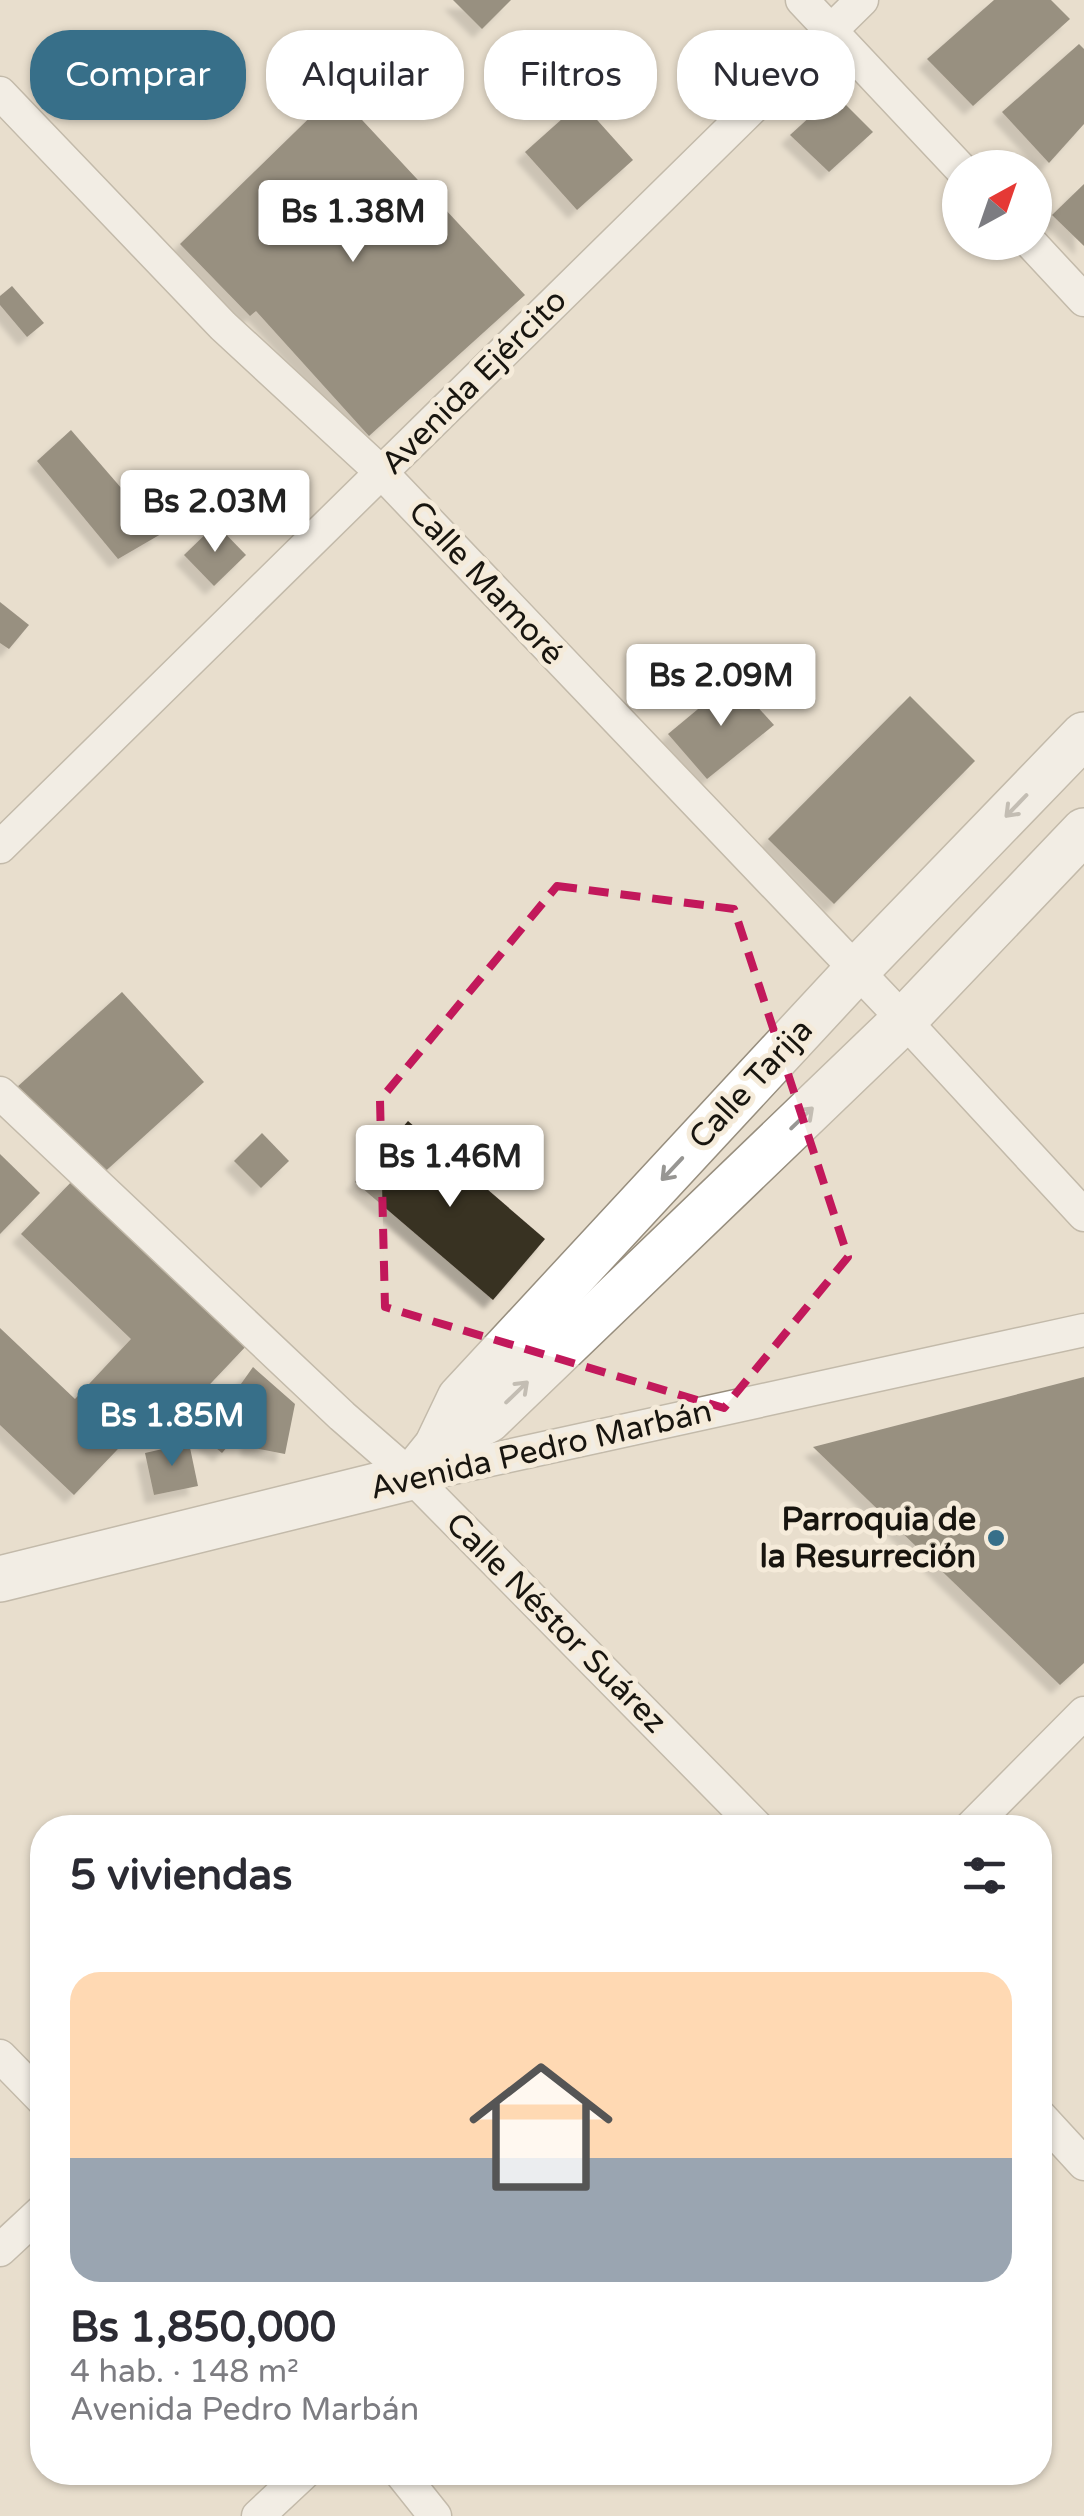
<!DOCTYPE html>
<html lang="es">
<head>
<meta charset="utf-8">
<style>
	:root { --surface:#fff; --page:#f7f7f7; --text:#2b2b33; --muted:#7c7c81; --line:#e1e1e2; --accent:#376f89 }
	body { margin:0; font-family:"Varela Round",sans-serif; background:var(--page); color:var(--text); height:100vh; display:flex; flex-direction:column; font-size:38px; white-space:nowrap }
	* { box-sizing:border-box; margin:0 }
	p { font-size:32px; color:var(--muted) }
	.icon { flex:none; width:55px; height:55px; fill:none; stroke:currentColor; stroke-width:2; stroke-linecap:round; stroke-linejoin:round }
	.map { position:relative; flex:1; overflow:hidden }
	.drawer { position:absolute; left:30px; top:1815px; width:1022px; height:670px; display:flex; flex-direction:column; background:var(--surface); border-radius:40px; box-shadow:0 2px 8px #0004 }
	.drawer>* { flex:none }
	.hud { position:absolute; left:30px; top:30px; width:1025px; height:90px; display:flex; gap:20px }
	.needle { width:65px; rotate:40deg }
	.buttons { position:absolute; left:942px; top:150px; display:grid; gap:20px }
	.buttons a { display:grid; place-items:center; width:110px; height:110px; border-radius:50%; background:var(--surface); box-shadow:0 2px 8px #0004; font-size:50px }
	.price { position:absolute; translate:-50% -85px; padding:0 22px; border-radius:10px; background:#fff; color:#222; font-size:32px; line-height:65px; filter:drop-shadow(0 2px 5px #0008) }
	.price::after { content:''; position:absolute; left:50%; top:60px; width:30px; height:22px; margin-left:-15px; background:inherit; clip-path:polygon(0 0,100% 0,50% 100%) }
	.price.on { background:var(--accent); color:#fff }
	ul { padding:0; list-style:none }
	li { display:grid; align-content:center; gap:20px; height:530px; padding:0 40px }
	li+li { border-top:2px solid var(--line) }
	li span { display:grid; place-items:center; height:310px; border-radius:30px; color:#555 }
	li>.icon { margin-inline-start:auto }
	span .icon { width:180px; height:180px; fill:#fffc; stroke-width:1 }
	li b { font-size:42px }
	h2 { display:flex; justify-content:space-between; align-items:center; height:120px; padding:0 40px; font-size:42px }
	.chip { padding:0 35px; border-radius:40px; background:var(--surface); box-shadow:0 2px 8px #0004; font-size:35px; line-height:90px }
	.chip.on { background:var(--accent); color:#fff }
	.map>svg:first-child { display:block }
	.building { fill:#393124; filter:url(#shadow) }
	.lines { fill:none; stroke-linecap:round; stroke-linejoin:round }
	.street-casing { stroke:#978e7e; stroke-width:35 }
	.secondary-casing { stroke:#978e7e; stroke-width:48 }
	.street { stroke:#fff; stroke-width:32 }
	.secondary { stroke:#fff; stroke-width:45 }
	.oneway { stroke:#979693 }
	.marked { fill:none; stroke:#c2185b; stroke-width:8; stroke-dasharray:20 12; stroke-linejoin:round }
	.poi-dot { fill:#376f89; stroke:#f5ebda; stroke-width:4 }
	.labels { text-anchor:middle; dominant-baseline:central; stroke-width:10; stroke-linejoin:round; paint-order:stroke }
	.street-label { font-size:32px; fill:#18150f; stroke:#f5ebda }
	.poi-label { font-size:32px; font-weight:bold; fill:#18150f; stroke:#f5ebda; text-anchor:end }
</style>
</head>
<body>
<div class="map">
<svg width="1084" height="2516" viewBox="0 0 1084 2516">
	<defs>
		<filter id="shadow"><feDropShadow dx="-9" dy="9" stdDeviation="2.5" flood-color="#0004"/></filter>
	</defs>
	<rect width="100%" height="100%" fill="#e8decd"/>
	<g class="building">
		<path d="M453,0H511L482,29Z"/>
		<path d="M994,0H1051L1070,19L973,106L927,59Z"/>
		<path d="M1079,44L1084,49V124L1049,163L1002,112Z"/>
		<path d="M336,92L525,295L369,436L256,311L250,316L180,244Z"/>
		<path d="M835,94L873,132L829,172L790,135Z"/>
		<path d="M581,102L633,160L577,210L525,152Z"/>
		<path d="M1084,184V246L1052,215Z"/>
		<path d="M12,286L44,323L27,337L0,305V296Z"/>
		<path d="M71,430L161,534L118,559L37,461Z"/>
		<path d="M216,524L246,555L214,586L184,555Z"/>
		<path d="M0,602L29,625L9,649L0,643Z"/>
		<path d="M733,680L774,725L707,779L668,734Z"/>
		<path d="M910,696L975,761L834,904L768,839Z"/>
		<path d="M122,992L204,1082L99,1177L16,1088Z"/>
		<path d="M408,1121L545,1239L493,1300L355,1182Z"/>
		<path d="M262,1133L289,1161L261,1188L234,1161Z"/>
		<path d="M0,1154L40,1193L0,1234Z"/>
		<path d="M75,1178L249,1343L195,1400L179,1385L74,1495L0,1425V1328L75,1399L131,1339L21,1234Z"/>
		<path d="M253,1367L295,1404L285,1454L249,1447L252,1420L231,1398Z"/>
		<path d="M1084,1377V1663L1060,1685L813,1447Z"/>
		<path d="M217,1410L241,1431L222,1453L198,1433Z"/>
		<path d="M189,1443L198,1486L154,1495L145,1453Z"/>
	</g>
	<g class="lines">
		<defs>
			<g id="street">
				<path d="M802,0L960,168"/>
				<path d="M0,93L223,326L382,473L904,1020L1084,1215"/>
				<path d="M1030,242L1084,300"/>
				<path d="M0,847L862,0"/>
				<path d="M0,1093L342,1416L412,1477L758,1828"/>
				<path d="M412,1477L1084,1330"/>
				<path d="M970,1828L1084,1713"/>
				<path d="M0,2056L42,2099"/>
				<path d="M1040,2116L1084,2164"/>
				<path d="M0,2250L42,2211"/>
				<path d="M400,2472L435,2516"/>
				<path d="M258,2516L305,2472"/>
			</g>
			<g id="secondary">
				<path d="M437,1446L488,1420L904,1020L1084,831"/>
				<path d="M0,1579L412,1477L437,1446L460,1398L855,972L1084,735"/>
			</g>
		</defs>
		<use href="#street" class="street-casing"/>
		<use href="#secondary" class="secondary-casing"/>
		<use href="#street" class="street"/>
		<use href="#secondary" class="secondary"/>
	</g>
	<defs><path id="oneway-shaft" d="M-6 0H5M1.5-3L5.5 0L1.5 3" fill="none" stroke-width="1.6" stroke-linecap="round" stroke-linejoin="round" transform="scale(2.5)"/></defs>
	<g class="oneway">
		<use href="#oneway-shaft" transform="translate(1016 806) rotate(134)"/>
		<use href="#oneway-shaft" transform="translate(802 1118) rotate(-44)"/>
		<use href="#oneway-shaft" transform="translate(672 1169) rotate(133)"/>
		<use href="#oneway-shaft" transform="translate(517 1392) rotate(-44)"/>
	</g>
	<path d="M0 0H1084V2516H0ZM557,886L734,909L848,1257L724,1408L385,1307L380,1100Z" fill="#e8decd" fill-opacity=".55" fill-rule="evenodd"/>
	<path class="marked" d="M557,886L734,909L848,1257L724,1408L385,1307L380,1100Z"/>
	<circle class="poi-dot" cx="996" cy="1538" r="10"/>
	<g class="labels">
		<g class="street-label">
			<text transform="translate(474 382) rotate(-45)">Avenida Ejército</text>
			<text transform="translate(486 583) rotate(47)">Calle Mamoré</text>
			<text transform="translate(751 1084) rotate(-47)">Calle Tarija</text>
			<text transform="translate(541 1450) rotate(-13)">Avenida Pedro Marbán</text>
			<text transform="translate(556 1623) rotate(45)">Calle Néstor Suárez</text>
		</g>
		<g class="poi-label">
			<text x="976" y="1520">Parroquia de<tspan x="976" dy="37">la Resurreción</tspan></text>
		</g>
	</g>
</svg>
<div class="buttons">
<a><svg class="needle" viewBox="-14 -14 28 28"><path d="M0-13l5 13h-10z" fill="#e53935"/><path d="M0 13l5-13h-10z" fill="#7c7c81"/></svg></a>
</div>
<b class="price" style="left:353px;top:265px">Bs 1.38M</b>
<b class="price" style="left:215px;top:555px">Bs 2.03M</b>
<b class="price" style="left:721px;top:729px">Bs 2.09M</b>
<b class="price" style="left:450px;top:1210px">Bs 1.46M</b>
<b class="price on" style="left:172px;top:1469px">Bs 1.85M</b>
<div class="hud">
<a class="chip on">Comprar</a>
<a class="chip">Alquilar</a>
<a class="chip">Filtros</a>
<a class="chip">Nuevo</a>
</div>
<section class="drawer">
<h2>5 viviendas<svg class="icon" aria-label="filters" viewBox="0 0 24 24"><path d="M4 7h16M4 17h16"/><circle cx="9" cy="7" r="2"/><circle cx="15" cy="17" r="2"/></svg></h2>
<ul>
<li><span style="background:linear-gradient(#ffd9b3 60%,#9aa5b1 0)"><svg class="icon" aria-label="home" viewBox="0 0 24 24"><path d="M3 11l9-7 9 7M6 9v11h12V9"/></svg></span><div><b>Bs 1,850,000</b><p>4 hab. · 148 m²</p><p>Avenida Pedro Marbán</p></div></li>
</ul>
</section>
</div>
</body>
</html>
